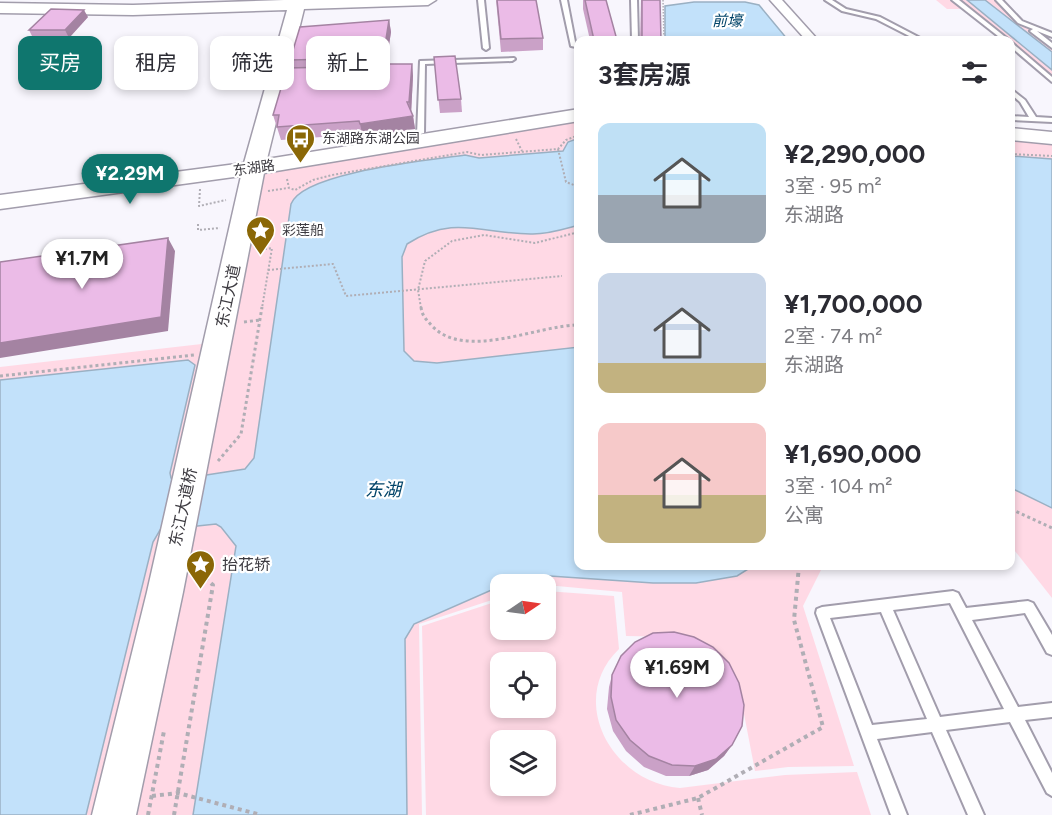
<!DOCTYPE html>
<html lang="zh">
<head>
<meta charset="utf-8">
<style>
	:root { --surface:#fff; --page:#f7f7f7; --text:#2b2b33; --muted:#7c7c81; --accent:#0f766e }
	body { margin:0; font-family:Figtree,"Noto Sans SC",sans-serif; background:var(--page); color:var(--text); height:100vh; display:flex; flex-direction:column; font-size:22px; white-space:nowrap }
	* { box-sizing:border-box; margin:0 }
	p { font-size:20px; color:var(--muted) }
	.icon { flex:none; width:33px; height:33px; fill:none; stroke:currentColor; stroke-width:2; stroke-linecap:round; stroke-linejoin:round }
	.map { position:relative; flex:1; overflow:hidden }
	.panel { position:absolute; left:574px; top:36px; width:441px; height:534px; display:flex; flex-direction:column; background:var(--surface); border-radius:12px; box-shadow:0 3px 9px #0003 }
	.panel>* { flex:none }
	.guide { position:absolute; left:18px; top:36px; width:466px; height:54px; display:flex; gap:12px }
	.needle { width:39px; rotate:77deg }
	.tools { position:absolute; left:490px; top:574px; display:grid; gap:12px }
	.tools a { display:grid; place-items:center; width:66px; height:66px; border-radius:12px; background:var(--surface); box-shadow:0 3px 9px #0003; font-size:30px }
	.price { position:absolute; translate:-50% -51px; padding:0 14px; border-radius:21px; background:#fff; color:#222; font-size:20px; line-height:39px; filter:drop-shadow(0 2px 3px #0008) }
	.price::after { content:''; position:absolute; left:50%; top:36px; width:18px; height:14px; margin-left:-9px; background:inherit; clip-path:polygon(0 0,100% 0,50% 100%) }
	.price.active { background:var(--accent); color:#fff }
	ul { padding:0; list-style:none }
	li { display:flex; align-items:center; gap:18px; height:150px; padding:0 24px }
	li span { display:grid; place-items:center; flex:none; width:168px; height:120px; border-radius:12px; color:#555 }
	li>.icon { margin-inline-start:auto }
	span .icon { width:72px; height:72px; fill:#fffc; stroke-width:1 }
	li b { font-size:26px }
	h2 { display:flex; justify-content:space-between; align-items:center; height:72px; padding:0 24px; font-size:26px }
	.pill { padding:0 21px; border-radius:12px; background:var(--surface); box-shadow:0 3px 9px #0003; font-size:21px; line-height:54px }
	.pill.active { background:var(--accent); color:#fff }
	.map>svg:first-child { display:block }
	.green { fill:#ffd9e5; fill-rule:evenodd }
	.water { fill:#c2e1fa; stroke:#9ab0c3; stroke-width:1.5 }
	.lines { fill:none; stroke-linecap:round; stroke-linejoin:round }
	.lane-casing { stroke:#a29dac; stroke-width:4 }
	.street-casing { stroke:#a29dac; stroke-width:3 }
	.secondary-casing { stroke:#a29dac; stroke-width:3 }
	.path-far3 { stroke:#b0aeb5; stroke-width:1.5; stroke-dasharray:1.5 1.5; stroke-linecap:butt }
	.path-far2 { stroke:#b0aeb5; stroke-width:2; stroke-dasharray:2 2; stroke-linecap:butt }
	.path-far1 { stroke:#b0aeb5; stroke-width:3; stroke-dasharray:3 3; stroke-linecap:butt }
	.path { stroke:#b0aeb5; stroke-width:4; stroke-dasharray:4 4; stroke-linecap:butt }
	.lane { fill:#fff; fill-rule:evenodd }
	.street { fill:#fff; fill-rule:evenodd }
	.secondary { fill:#fff; fill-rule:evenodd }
	.wall { fill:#caa1c7 }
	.shaded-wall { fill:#a483a2 }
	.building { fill:#ebbbe7; stroke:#a483a2; stroke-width:1.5 }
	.labels { text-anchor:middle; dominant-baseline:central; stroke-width:4.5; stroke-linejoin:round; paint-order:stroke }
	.far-poi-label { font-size:14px; fill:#3e3c42; stroke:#fff; text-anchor:start }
	.far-street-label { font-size:14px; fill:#3e3c42; stroke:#fff }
	.far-water-label { font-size:15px; font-style:italic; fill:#004368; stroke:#fff }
	.street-label { font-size:16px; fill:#3e3c42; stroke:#fff }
	.poi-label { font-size:16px; fill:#3e3c42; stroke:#fff; text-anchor:start }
	.water-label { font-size:18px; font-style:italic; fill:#004368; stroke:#fff }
</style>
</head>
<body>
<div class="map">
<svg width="1052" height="815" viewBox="0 0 1052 815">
	<rect width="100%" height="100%" fill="#f8f6fd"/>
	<g class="green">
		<path d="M936,0H1001L1022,22L1052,45V81L1011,46V40H1004L964,9H947Z"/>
		<path d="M579,117V566H823L803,606L854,766L788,767L755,771L739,688L678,637L626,636L622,592L546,585H501V597L419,624L422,815H0V367L228,341L264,172Z"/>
		<path d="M1011,140L1052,144V598L1011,546Z"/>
		<path d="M546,591L614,596L619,649C566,700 612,783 680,788L785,775L857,772L871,815H426L422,626L501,600V630H546ZM501,663H546V708H501ZM501,741H546V786H501Z"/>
	</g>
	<g class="water">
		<path d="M967,0H985L1052,52V70Z"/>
		<path d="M694,2H745L759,5L788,40H665V6Z"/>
		<path d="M579,138V225C564,229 549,234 533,234C484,235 455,213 407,244L402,257L404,351L414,361L437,363L579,347V566H753L737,576L696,583H653L535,575L521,577L414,624L405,639L407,815H193L236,546L221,527L216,524L160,530L153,542L86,815H0V380L188,360L195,365L170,473L171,478L174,480L245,469L254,458L291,204C303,172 431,160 465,155L479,158L563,151L568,142Z"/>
		<path d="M1011,156L1052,159V508L1011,488Z"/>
	</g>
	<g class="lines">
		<defs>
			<g id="lane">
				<path d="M478,0H484L489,48L486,50L483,48Z"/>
				<path d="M561,0H567L576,47L571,46Z"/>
				<path d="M631,0H637L638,40H632Z"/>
				<path d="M825,0H832L846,9L880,17L924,40H917L876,19L842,11Z"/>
				<path d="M952,0H959L1009,40H1003Z"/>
				<path d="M996,0H1002L1022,21L1052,33V37L1037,31L1052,43V48L1031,32L1030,31L1033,29L1018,23Z"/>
				<path d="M1011,42L1052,77V82L1011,47Z"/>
				<path d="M514,58L515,59L512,61L425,64L424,133L417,135L420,61Z"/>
				<path d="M1011,89L1025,100L1036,117L1052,118V122L1011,120V116L1029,117L1020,102L1011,94Z"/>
				<path d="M953,591L958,593L966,608L1028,601L1033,603L1052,635V655L1047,653L1025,613L972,620L1018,707L1052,703V717L1025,720L1052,773V796L1047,793L1010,722L946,730L984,815H968L932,732L877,739L907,815H891L816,613L817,609L822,607ZM950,603L1004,709L940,717L893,610ZM881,612L927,719L872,725L830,618Z"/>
			</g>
			<path id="street" d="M770,0H782L818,40H806Z"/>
			<g id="secondary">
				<path d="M284,0H436L428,5L304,9L267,159L579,109V121L264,173L183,592L136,815H92L147,592L241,176L0,209V195L244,163L287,10L133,15L0,13V3L133,5Z"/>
				<path d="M1011,128L1052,132V144L1011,140Z"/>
			</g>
		</defs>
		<use href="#lane" class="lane-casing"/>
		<use href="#street" class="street-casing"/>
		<use href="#secondary" class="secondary-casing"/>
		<path class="path-far3" d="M663,0L664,40"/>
		<g class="path-far2">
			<path d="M516,139L522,151"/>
			<path d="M558,149L566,182L579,187"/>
			<path d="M1011,154L1052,156"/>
			<path d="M287,179L289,188L295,190L313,180L332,175L467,152L481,155L558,149L566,140L579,135"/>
			<path d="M200,189L199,206L226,200"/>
			<path d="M268,191L288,188"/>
			<path d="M198,224V230L220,228"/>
			<path d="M257,250L272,248L262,308"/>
			<path d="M268,270L333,264L346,296L562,276"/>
			<path d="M421,308L418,290L425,261L452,241L484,235L535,243L579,232"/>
		</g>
		<g class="path-far1">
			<path d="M421,307C422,316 426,319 432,326C466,361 537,325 579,325"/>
			<path d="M244,322L260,320"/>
			<path d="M0,376L194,355"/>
			<path d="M218,461L241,434L262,307"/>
			<path d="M1011,509L1052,528"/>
		</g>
		<g class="path">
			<path d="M152,796L178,793L261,815"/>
			<path d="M698,798L702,815"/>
			<path d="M148,815L164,731"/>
			<path d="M174,815L213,585L196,570"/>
			<path d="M630,815L698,798L823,727L794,620L799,566"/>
		</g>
		<use href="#lane" class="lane"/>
		<use href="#street" class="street"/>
		<use href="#secondary" class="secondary"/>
	</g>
	<g class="wall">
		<path d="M496,0L543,38V50L501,52Z"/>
		<path d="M583,0H606L617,40H590L583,9Z"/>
		<path d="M641,0H660L661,40H640Z"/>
		<path d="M88,17L69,38H33L29,30Z"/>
		<path d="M389,20L391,32L386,64H412L413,76L411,112L413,116L415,129L363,137L362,134L281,140L273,115L292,68L290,60Z"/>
		<path d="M434,57L461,99L462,112L440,113Z"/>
		<path d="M612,675L732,745L724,756L708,770L689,776H666L644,767L626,751L613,731L607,709L609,687Z"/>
	</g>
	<g class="shaded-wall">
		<path d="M84,10L88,17L69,38L65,30Z"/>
		<path d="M389,20L391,32L384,77L382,64Z"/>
		<path d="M412,64L413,76L411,115L409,102Z"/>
		<path d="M413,116L415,129L363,137L360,124Z"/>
		<path d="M168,238L175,251L168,331L0,358V343Z"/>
		<path d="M732,745L724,756L708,770L689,776L695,766Z"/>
	</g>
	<g class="building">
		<path d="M497,0H536L543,38L501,39Z"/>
		<path d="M585,0H606L617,40H594Z"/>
		<path d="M642,0H660L661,40H642Z"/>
		<path d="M51,9L84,10L65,30H29Z"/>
		<path d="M389,20L382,64H412L409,102H407L413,116L360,124L359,121L277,127L279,115H273L287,68L378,66L380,64L376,58L290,60L300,27Z"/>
		<path d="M455,56L461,99L438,100L434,57Z"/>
		<path d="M168,238L161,317L0,343V262Z"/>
		<path d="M674,632L694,637L713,647L729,663L739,683L744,705L742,726L732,745L716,759L695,766L672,765L649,756L630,740L616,720L611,697L612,675L621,656L635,642L653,633Z"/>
	</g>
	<defs>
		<symbol id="bus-pin" viewBox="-11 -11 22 30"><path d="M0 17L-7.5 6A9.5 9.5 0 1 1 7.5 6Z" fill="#8a6706" stroke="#fff"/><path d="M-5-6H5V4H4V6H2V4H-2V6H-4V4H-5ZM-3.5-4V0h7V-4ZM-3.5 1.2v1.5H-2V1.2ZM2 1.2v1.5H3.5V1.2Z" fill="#fff"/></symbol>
		<symbol id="sight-pin" viewBox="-11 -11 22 30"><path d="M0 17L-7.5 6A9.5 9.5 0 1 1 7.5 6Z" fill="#8a6706" stroke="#fff"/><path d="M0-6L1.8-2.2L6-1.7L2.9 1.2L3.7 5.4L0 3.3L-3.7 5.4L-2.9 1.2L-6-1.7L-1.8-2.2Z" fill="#fff"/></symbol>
	</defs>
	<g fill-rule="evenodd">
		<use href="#bus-pin" x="284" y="122" width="33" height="45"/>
		<use href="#sight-pin" x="244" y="214" width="33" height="45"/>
		<use href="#sight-pin" x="184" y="548" width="33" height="45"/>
	</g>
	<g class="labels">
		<g class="far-poi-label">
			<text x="322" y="138">东湖路东湖公园</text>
			<text x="282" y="230">彩莲船</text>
		</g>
		<g class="far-street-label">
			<text transform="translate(254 168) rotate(-8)">东湖路</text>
		</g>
		<g class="far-water-label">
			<text x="727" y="21">前壕</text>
		</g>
		<g class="street-label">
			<text transform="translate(228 296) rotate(-78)">东江大道</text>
			<text transform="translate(183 507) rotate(-78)">东江大道桥</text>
		</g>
		<g class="poi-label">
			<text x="222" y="564">抬花轿</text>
		</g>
		<g class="water-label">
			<text x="383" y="490">东湖</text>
		</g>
	</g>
</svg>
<div class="tools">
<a><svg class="needle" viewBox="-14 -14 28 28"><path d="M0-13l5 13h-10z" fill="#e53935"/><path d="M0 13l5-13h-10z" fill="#7c7c81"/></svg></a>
<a><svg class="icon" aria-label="locate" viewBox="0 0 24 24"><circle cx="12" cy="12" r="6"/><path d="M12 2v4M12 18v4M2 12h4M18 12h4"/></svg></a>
<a><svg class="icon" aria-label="layers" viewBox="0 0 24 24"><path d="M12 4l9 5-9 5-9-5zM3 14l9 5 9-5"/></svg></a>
</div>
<b class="price active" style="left:130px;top:205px">¥2.29M</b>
<b class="price" style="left:82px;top:290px">¥1.7M</b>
<b class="price" style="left:677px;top:699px">¥1.69M</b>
<div class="guide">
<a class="pill active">买房</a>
<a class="pill">租房</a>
<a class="pill">筛选</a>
<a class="pill">新上</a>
</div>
<section class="panel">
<h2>3套房源<svg class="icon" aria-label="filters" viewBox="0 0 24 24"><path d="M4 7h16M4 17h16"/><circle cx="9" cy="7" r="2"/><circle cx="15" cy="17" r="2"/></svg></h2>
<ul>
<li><span style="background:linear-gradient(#bfe0f5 60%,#9aa5b1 0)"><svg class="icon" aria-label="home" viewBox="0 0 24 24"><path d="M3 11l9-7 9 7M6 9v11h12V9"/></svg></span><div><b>¥2,290,000</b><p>3室 · 95 m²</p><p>东湖路</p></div></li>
<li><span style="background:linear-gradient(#c9d6e8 75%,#c2b280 0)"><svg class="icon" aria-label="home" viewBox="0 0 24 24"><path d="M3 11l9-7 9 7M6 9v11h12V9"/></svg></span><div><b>¥1,700,000</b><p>2室 · 74 m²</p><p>东湖路</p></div></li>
<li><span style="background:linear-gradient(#f6c9c9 60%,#c2b280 0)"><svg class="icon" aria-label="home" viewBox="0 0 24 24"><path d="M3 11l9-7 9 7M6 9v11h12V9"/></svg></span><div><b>¥1,690,000</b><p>3室 · 104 m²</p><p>公寓</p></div></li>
</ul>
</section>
</div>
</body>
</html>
